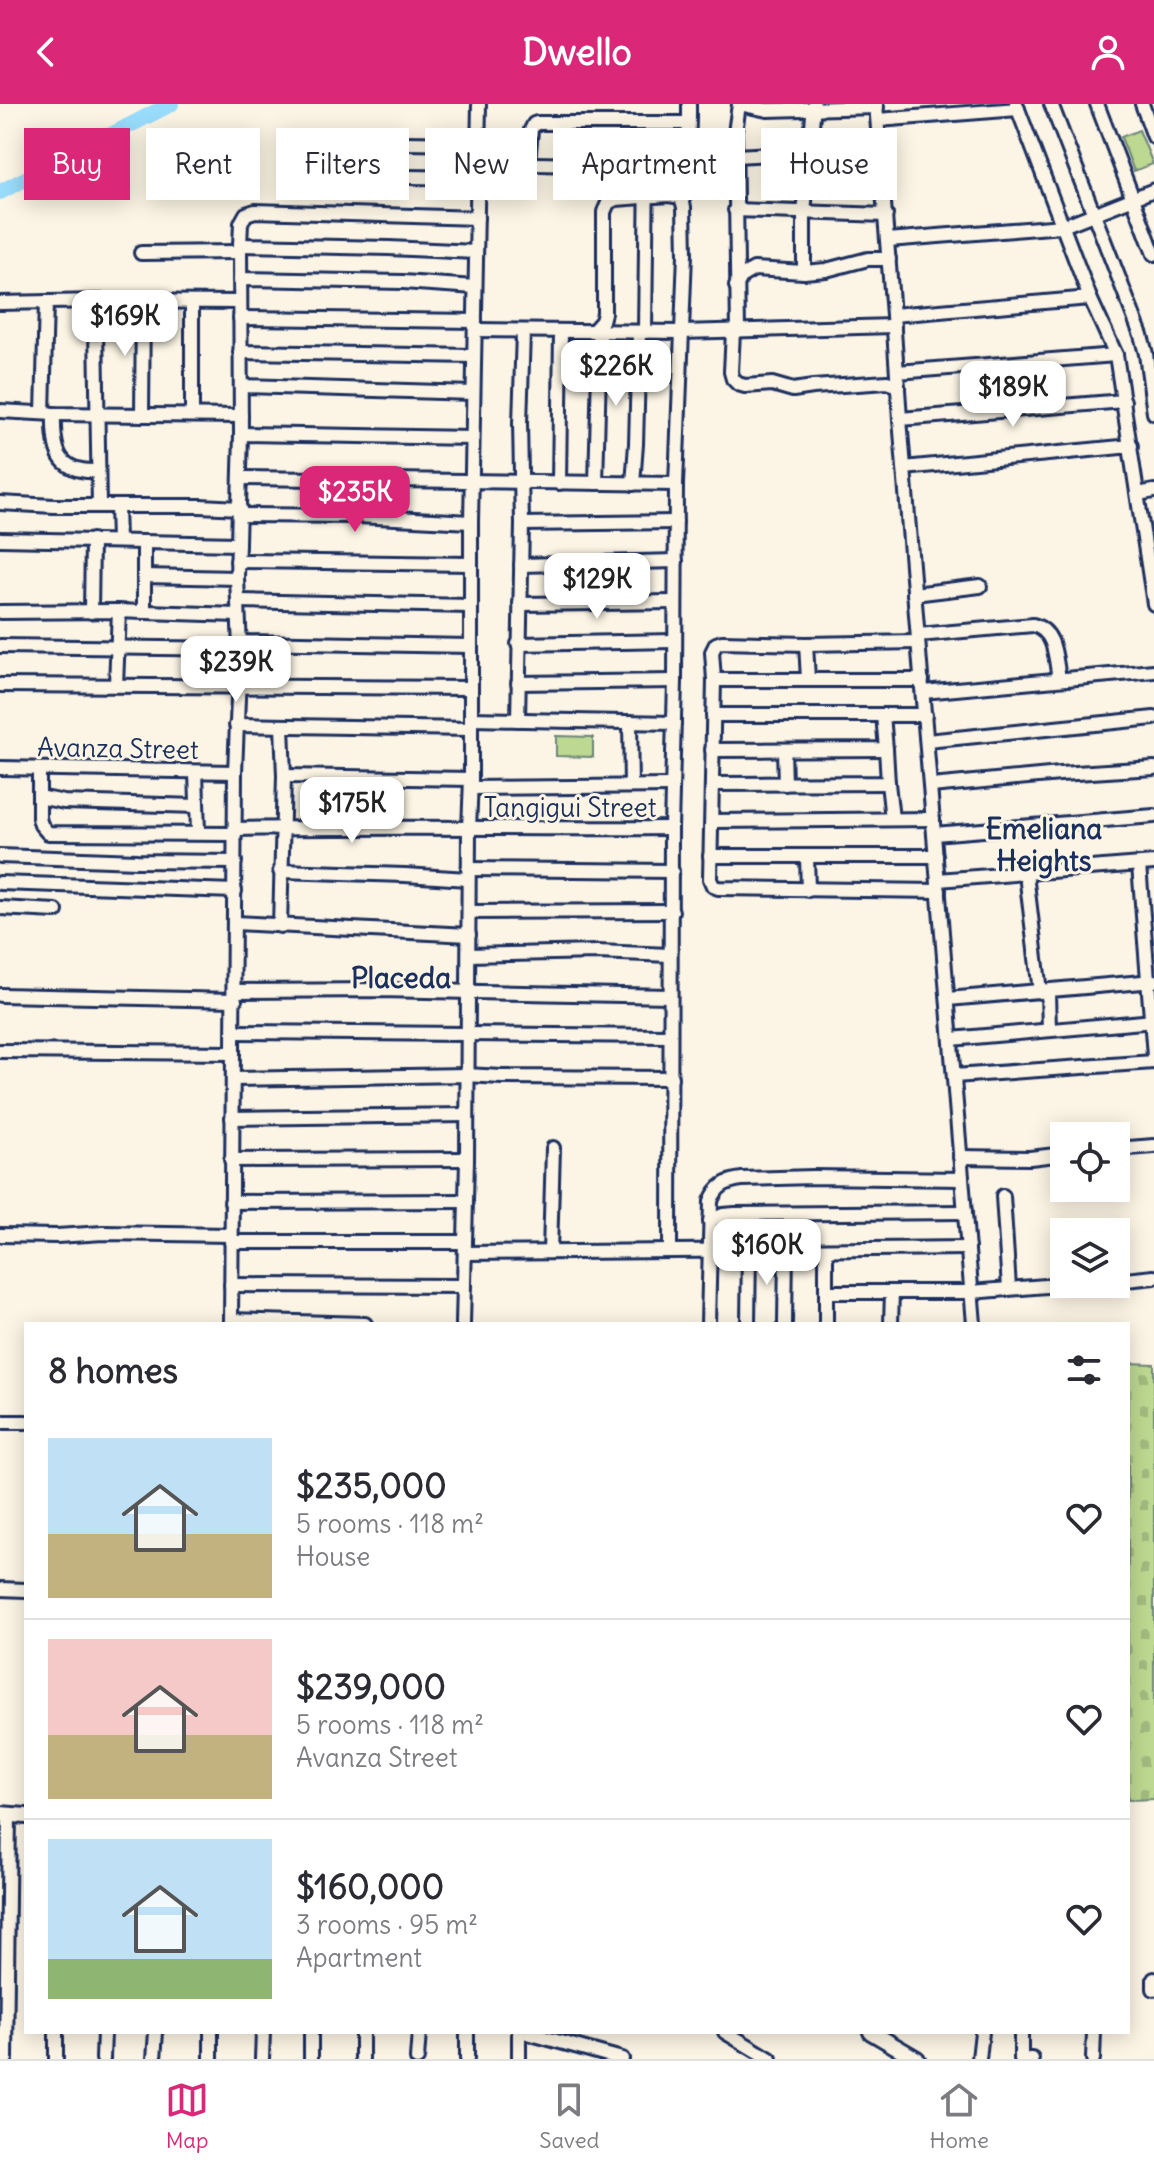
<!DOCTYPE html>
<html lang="en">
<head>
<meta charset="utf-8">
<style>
	:root { --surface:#fff; --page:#f2f2f3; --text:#2b2b33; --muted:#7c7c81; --line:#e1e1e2; --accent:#db2777 }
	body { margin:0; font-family:Delius,sans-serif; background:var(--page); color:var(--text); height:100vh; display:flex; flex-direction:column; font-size:30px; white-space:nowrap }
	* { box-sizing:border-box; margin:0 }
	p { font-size:26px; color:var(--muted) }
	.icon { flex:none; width:44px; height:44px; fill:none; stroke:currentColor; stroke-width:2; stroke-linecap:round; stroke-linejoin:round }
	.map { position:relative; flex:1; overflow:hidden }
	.side { position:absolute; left:24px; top:1218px; width:1106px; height:712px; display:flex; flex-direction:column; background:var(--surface); border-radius:0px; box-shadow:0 4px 20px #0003 }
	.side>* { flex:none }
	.top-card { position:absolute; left:24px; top:24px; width:1106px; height:72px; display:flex; gap:16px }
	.fabs { position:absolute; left:1050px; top:1018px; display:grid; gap:16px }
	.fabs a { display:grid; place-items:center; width:80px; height:80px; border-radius:0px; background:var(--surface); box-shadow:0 4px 20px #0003; font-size:40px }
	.price { position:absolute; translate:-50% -68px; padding:0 18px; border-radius:16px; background:#fff; color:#222; font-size:26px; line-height:52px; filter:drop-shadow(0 2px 4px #0008) }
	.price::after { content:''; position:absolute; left:50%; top:48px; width:24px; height:18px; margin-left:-12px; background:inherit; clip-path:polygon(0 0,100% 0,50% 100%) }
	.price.current { background:var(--accent); color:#fff }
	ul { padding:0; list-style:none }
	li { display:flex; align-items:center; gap:24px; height:200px; padding:0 24px }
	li+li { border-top:2px solid var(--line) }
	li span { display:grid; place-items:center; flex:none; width:224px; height:160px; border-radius:0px; color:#555 }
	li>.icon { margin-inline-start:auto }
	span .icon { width:96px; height:96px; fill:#fffc; stroke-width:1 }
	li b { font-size:34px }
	h2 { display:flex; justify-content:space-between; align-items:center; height:96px; padding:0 24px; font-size:34px }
	.tag { padding:0 28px; border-radius:0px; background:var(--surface); box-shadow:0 4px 20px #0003; font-size:28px; line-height:72px }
	.tag.current { background:var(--accent); color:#fff }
	header { display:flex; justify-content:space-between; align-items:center; height:104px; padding:0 24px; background:var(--accent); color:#fff; font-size:36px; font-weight:700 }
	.dock { display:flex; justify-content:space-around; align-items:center; height:112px; border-top:2px solid var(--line); background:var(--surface); font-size:22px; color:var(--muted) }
	.dock a { display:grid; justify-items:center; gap:4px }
	.dock .current { color:var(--accent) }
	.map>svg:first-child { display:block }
	.green { fill:#bdd890; stroke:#6c8477; stroke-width:2 }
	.cemetery { fill:url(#cemetery-stones); stroke:#6c8477; stroke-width:2 }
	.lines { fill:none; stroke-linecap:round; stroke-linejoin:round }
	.river { stroke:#98dbfa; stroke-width:16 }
	.minor-casing { stroke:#1b2f5e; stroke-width:18 }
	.major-casing { stroke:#1b2f5e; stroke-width:20 }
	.minor { stroke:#fcf5e5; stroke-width:12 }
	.major { stroke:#fcf5e5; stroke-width:14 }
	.labels { text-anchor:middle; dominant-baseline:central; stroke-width:6; stroke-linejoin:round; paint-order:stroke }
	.street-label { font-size:26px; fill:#1b2f5e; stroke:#fcf5e5 }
	.neighbourhood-label { font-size:28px; font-weight:bold; fill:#1b2f5e; stroke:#fcf5e5 }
</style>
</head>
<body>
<header><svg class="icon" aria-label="back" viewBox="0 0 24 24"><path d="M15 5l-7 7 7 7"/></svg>Dwello<svg class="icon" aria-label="person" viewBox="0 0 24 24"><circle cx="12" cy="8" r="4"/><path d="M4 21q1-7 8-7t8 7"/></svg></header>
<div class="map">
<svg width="1154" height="1955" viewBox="0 0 1154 1955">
	<defs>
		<pattern id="cemetery-stones" width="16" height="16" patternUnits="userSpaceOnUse" patternTransform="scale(2)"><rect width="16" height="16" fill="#bdd890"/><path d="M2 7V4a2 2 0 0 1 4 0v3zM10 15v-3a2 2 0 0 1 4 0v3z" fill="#a2ba7f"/></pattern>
	</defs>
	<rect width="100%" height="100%" fill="#fcf5e5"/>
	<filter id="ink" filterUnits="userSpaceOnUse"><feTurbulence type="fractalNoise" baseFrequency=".0125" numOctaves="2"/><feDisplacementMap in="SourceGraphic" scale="16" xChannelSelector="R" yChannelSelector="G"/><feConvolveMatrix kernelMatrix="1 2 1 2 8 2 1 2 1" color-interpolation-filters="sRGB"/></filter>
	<g filter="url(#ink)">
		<g class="green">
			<path d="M1139,26L1153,60L1134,67L1121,33Z"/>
			<path d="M556,632L593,633V653L556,652Z"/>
		</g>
		<path class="cemetery" d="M1128,1259L1154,1260V1695L1128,1696Z"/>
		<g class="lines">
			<path class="river" d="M0,88L171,0"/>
			<defs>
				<g id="minor">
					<path d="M739,0L767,6L877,3"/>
					<path d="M876,0L893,211L900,315L974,1220"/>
					<path d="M1016,0L1090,194L1116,251L1154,500"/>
					<path d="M1051,0L1141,231L1146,250L1154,309"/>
					<path d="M1097,0L1154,150"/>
					<path d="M1142,0L1154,33"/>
					<path d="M878,16L1018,5"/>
					<path d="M402,39L478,40"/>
					<path d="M735,52L794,49L808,52"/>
					<path d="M478,59C502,59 674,65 682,55C690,46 689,12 689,0"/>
					<path d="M528,59L531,26L534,20L537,19H688"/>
					<path d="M337,72L477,74"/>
					<path d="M735,106L886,111"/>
					<path d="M888,136L1063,122L1154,86"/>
					<path d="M240,141L389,144L476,148"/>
					<path d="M141,149L240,148"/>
					<path d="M804,168V109L814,0"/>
					<path d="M240,175L403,178L475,183"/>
					<path d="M736,182L742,172L754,165L804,168L826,166L868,155H889"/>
					<path d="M99,197L96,224L99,402"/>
					<path d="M0,199L99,197L240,198"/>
					<path d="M893,211L1090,194"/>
					<path d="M240,214L475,217"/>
					<path d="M475,226L681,228L894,222"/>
					<path d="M733,227L731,268L733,275L738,280L745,282L772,280L793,286L813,283L887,278L898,282"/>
					<path d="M738,227L735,29L739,0"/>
					<path d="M523,228L520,319L522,420L676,418"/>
					<path d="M592,228L602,217L604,209V108L608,99L616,95L669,91L681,93L684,103L685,150L676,380L675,577L671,724L670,1147"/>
					<path d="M645,228L647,61"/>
					<path d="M240,248L474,252"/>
					<path d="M897,268L1116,251"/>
					<path d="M241,282L473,289"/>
					<path d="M0,307L54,310L241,312"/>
					<path d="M43,309L46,198"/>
					<path d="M54,310C53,345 57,369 97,367"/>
					<path d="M142,311L143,198"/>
					<path d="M192,311V198"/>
					<path d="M900,315L1124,297"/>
					<path d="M241,330L472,334"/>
					<path d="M904,364L1131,342"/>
					<path d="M241,374L676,380"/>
					<path d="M559,379L561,228"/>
					<path d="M596,379L600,228"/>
					<path d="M633,380L636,340L639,228"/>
					<path d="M1138,390L1154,387"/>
					<path d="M0,399L54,402H200L240,404"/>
					<path d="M117,402L118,436"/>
					<path d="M239,411L358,412L471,418"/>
					<path d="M0,435L238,440"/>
					<path d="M237,457L471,460"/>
					<path d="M521,461L676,457"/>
					<path d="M144,472L237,474"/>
					<path d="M914,490L980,482"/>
					<path d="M238,497L470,502"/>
					<path d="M520,500L674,498"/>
					<path d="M0,508L115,507L238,511"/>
					<path d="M91,508L92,436"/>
					<path d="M144,508V438"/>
					<path d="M918,531L1033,521C1056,527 1055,554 1059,574"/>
					<path d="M239,538L470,542"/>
					<path d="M518,540L674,537"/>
					<path d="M806,540L808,575"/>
					<path d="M0,542L240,545"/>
					<path d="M714,576L712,548L716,540L722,538L806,540L918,538"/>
					<path d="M922,576H714L710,775L713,782L718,784L939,787"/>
					<path d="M518,579L675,577"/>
					<path d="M0,581L471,584"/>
					<path d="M116,581L119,507"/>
					<path d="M923,588L1154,567"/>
					<path d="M713,611H925"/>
					<path d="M471,615L674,619"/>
					<path d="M518,616L522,420"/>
					<path d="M630,618L631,682"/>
					<path d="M236,621L471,625"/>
					<path d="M927,637L1154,614"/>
					<path d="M712,646L886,645L883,611"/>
					<path d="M784,646L785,680"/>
					<path d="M0,664L235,668"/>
					<path d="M39,666V714L41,721L48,729L235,730"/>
					<path d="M196,668L198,728"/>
					<path d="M284,672L471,675"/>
					<path d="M342,673L345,723"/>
					<path d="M888,679L892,715"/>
					<path d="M712,680L888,679L886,645"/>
					<path d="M931,682L1060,670L1154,664"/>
					<path d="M471,684L672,682"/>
					<path d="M39,693L64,698L197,702"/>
					<path d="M712,717L933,715"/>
					<path d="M235,725C380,722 526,725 671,724"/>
					<path d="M934,730L1154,712"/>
					<path d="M0,752L137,757L235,758"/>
					<path d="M710,752H936"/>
					<path d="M807,752L808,786"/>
					<path d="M1139,761L1154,952"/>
					<path d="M468,765L672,767"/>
					<path d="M280,767L405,771L468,775"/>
					<path d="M1026,770L1040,888"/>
					<path d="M938,776L1154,759"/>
					<path d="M0,779L235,787"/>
					<path d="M0,804L56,807"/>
					<path d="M469,808L672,807"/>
					<path d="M235,819L469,831"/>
					<path d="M280,822L284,672L282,622"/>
					<path d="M469,851L597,848L670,851"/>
					<path d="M235,887L380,886L670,892"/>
					<path d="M1048,888L1049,926"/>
					<path d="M0,891L235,896"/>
					<path d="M948,895L1154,877"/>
					<path d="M234,928L670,932"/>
					<path d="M951,935L1154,917"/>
					<path d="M0,947L233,949"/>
					<path d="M954,972L1154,958"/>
					<path d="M234,975L466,971L502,973L671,974"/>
					<path d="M232,1014L467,1011"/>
					<path d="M1116,1045L1154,1042"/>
					<path d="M960,1053L1030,1054L1064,1050"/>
					<path d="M231,1056L467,1055"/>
					<path d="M1003,1092L1009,1184"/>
					<path d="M231,1098L466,1097"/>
					<path d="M710,1117L723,1111L735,1110L965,1108"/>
					<path d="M0,1131L57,1132L103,1129L230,1131"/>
					<path d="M231,1138H465"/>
					<path d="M550,1148L553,1044"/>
					<path d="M465,1149L968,1144"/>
					<path d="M1116,1177L1154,1173"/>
					<path d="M231,1181L464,1182"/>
					<path d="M826,1188H971L1071,1180"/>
					<path d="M231,1216L365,1220"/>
					<path d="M231,1220L235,668L240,545L237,474L241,330L240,141L241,119L246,110L255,107L477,114"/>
					<path d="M463,1220L467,1055L469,725L471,675V418L479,0"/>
					<path d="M708,1220L711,1097C717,1082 726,1077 742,1075L813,1073L962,1075"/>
					<path d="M748,1220L749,1146"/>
					<path d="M785,1220L786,1146"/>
					<path d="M826,1220V1146"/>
					<path d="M891,1220L892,1188"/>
					<path d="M0,1318H26"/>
					<path d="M0,1485L26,1486"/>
					<path d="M1154,1875V1885"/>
					<path d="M467,1928V1955"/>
					<path d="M524,1928L622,1955"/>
					<path d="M725,1928L770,1955"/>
					<path d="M6,1955L9,1711"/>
					<path d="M56,1955V1928"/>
					<path d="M103,1955L104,1928"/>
					<path d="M154,1955L156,1928"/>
					<path d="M211,1955V1928"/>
					<path d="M262,1955L263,1928"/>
					<path d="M311,1955V1928"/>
					<path d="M362,1955V1928"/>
					<path d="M417,1955L419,1928"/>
					<path d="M519,1955V1928"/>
					<path d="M979,1955L982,1928"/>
					<path d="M1021,1955V1928"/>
					<path d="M1029,1955H1032"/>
					<path d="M1093,1955L1094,1928"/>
				</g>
				<g id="major">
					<path d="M0,1710L26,1712"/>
					<path d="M871,1928L917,1955"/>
				</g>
			</defs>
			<use href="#minor" class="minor-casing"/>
			<use href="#major" class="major-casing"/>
			<use href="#minor" class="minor"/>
			<use href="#major" class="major"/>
		</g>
	</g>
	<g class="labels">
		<g class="street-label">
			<text transform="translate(118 644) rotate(1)">Avanza Street</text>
			<text x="570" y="703">Tangigui Street</text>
		</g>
		<g class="neighbourhood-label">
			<text x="1044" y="725">Emeliana<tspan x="1044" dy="32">Heights</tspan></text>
			<text x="401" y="874">Placeda</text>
		</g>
	</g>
</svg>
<div class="fabs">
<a><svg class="icon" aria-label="locate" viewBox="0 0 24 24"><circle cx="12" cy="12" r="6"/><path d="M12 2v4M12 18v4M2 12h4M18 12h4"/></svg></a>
<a><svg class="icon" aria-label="layers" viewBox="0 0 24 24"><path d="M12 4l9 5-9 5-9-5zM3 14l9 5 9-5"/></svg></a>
</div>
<b class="price" style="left:125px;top:254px">$169K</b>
<b class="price" style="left:616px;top:304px">$226K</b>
<b class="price" style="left:1013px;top:325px">$189K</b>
<b class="price current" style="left:355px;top:430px">$235K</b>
<b class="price" style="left:597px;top:517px">$129K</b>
<b class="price" style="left:236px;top:600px">$239K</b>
<b class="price" style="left:352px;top:741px">$175K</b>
<b class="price" style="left:767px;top:1183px">$160K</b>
<div class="top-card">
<a class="tag current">Buy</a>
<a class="tag">Rent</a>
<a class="tag">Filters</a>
<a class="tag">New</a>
<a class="tag">Apartment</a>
<a class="tag">House</a>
</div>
<section class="side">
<h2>8 homes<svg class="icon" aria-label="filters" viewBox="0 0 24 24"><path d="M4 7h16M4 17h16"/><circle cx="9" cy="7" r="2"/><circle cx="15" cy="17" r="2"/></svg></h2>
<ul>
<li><span style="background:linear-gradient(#bfe0f5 60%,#c2b280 0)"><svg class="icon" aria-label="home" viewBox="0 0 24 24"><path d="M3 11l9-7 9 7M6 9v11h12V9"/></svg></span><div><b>$235,000</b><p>5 rooms · 118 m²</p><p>House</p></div><svg class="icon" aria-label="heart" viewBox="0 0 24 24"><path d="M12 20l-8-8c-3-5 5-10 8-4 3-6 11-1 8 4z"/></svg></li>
<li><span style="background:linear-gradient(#f6c9c9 60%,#c2b280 0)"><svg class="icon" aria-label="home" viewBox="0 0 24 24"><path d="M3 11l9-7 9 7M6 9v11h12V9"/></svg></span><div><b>$239,000</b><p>5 rooms · 118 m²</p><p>Avanza Street</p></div><svg class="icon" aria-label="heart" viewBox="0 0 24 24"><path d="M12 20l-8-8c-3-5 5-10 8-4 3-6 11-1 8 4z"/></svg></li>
<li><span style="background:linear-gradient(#bfe0f5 75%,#8fb573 0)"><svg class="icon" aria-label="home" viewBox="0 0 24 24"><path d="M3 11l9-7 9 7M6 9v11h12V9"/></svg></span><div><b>$160,000</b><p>3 rooms · 95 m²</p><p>Apartment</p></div><svg class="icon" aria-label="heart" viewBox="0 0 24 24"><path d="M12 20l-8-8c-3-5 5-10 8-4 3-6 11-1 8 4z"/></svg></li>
</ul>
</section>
</div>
<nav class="dock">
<a class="current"><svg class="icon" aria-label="map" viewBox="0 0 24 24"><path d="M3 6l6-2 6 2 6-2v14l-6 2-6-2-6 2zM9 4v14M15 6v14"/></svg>Map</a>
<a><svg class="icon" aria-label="saved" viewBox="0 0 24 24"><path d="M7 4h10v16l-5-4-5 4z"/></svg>Saved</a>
<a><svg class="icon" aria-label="home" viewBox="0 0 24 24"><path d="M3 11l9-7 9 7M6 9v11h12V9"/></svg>Home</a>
</nav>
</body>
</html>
